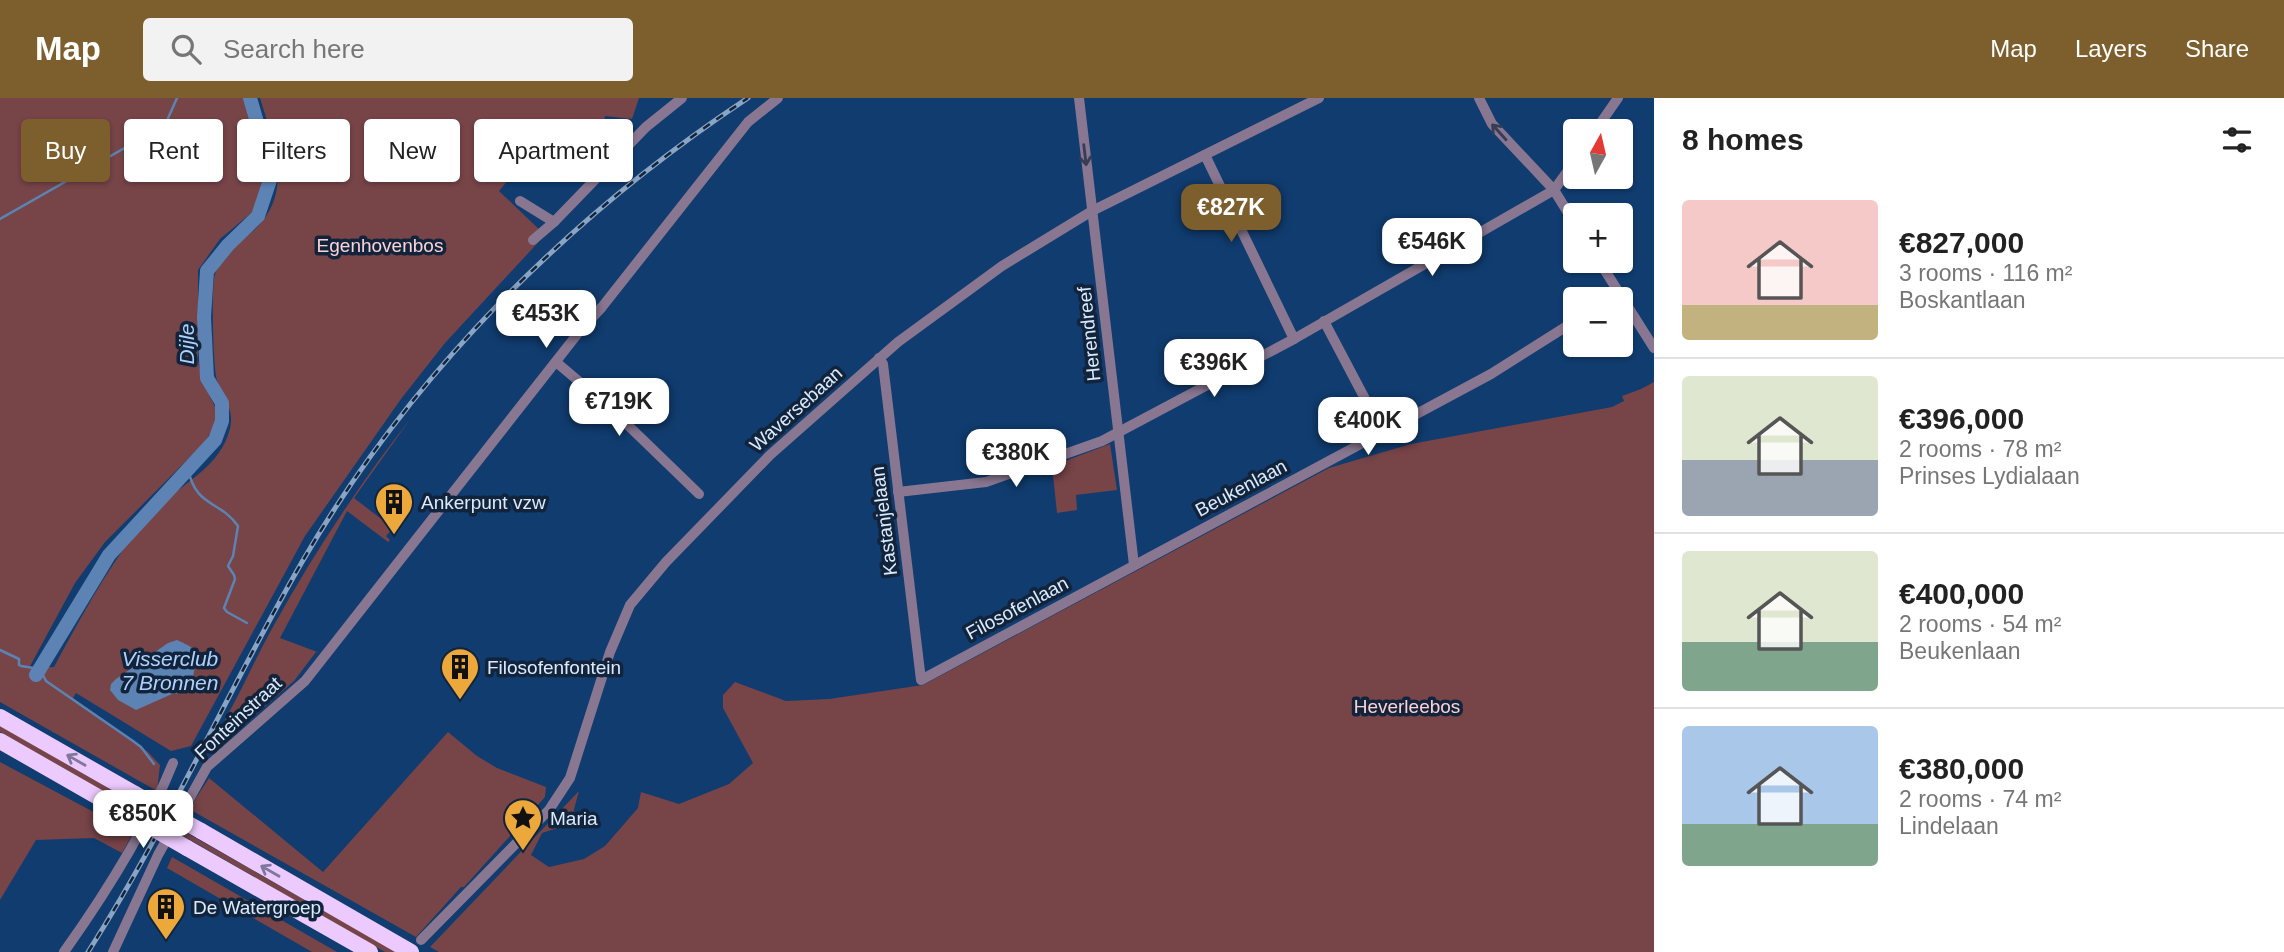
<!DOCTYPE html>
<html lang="en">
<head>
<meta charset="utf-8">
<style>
	:root { --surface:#fff; --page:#f2f2f2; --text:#222; --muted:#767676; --line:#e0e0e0; --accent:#7d5e2d }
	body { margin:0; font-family:Helvetica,sans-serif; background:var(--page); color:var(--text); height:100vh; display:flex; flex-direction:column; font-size:26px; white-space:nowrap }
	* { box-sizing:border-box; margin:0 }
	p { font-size:23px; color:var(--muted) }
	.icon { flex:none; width:38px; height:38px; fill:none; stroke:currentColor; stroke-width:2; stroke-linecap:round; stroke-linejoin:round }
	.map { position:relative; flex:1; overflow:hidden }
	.sheet { display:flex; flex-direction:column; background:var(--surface); width:630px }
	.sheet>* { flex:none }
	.guide { position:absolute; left:21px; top:21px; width:665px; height:63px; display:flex; gap:14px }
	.needle { width:46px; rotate:8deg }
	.buttons { position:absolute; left:1563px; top:21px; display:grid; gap:14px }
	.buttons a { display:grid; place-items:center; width:70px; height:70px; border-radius:7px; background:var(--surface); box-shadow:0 2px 5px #0004; font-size:35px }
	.price { position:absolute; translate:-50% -60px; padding:0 16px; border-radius:14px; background:#fff; color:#222; font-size:23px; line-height:46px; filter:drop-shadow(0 2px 4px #0008) }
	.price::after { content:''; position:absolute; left:50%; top:42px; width:21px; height:16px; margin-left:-10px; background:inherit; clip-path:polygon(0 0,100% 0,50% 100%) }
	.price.active { background:var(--accent); color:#fff }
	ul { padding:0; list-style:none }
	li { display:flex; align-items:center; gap:21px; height:175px; padding:0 28px }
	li+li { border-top:2px solid var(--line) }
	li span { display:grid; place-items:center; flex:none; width:196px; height:140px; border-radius:7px; color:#555 }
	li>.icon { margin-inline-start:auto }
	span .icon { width:84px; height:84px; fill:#fffc; stroke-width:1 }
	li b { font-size:30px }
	h2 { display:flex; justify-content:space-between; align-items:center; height:84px; padding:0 28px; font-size:30px }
	.pill { padding:0 24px; border-radius:7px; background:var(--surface); box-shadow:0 2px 5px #0004; font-size:24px; line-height:63px }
	.pill.active { background:var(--accent); color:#fff }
	header { display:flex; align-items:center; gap:42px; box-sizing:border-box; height:98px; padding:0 35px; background:var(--accent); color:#fff }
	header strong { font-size:33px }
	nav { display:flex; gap:38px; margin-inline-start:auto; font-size:24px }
	.search { width:490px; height:63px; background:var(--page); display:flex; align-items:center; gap:18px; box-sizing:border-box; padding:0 24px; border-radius:7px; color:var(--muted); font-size:26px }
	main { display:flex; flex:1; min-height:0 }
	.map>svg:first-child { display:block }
	.green { fill:#774448 }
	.water { fill:#5c83b4 }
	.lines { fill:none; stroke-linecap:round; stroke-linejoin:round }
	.stream { stroke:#5c83b4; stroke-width:2.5 }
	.river { stroke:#5c83b4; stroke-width:14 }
	.minor { stroke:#897791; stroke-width:10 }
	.highway { stroke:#edcafe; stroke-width:16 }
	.rail-casing { stroke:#8aa4c4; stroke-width:5 }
	.rail { stroke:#12243b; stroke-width:2.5; stroke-dasharray:8; stroke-linecap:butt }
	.highway-bridge { stroke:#edcafe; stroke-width:16 }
	.oneway { stroke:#363d55 }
	.oneway2 { stroke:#80779c }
	.labels { text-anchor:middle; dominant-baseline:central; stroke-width:7; stroke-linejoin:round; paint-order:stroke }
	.park-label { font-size:19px; fill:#fcd2d4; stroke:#12243b }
	.street-label { font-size:19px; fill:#dceafd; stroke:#12243b }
	.poi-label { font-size:19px; fill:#dceafd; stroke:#12243b; text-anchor:start }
	.water-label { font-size:21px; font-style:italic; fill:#afd1fc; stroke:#12243b }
</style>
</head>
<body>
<header>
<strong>Map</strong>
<div class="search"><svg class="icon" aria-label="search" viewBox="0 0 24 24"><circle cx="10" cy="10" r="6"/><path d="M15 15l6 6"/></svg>Search here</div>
<nav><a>Map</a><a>Layers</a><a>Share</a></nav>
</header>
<main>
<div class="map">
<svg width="1654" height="854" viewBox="0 0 1654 854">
	<rect width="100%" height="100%" fill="#103c6f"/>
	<g class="green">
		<path d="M0,0H245L255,29L263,65V90L256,111L220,141L198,172V262L202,282L217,313L215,326L206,343L105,444L75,485L29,570L54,569C83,516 111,462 151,416C174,390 216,373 228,337C237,312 224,304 217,282C213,271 211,187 215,176C221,158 239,145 253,133C295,95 274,46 260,0H639L632,21L605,18L599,51L586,83L532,53L499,93L545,137L445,245L401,301L305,438L191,648L171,653L76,595L73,600L148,654L160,667L157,693L0,604Z"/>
		<path d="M1654,284V854H439L430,849L579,693L570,726L542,735L531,757L549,769L584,761L605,748L638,710L641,694L679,706L729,686L753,665L723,610V597L735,584L786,603L829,601L923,587L1329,370L1411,346L1612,309L1624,303L1622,298L1641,291Z"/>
		<path d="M411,320L354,400L393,430L386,438L390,442L388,444L347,413L280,540L320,555L316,554L294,583L227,641L211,645C235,608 252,566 274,527C314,455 360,385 411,320Z"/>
		<path d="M1110,346L1117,392L1076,397L1077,412L1057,415L1052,368Z"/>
		<path d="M0,628L145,711L142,715L0,634Z"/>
		<path d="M448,634L477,658L497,670L546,689L545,699L464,789H461L416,839L189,711L209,680L323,774Z"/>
		<path d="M0,664L133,735L122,755L94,740L36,742L0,802Z"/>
		<path d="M180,731L396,854H385L178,735Z"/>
		<path d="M172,759L337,854H312L167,770Z"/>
	</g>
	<path class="water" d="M177,542C181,544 189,547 192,550C196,554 195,557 195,562C195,577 191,596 172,596L136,612L118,602L110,592L111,586L116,581L168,545Z"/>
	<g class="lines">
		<g class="stream">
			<path d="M0,121L165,27L177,0"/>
			<path d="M188,371C196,410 220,402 238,428L233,458L228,468L234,477L235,481L224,510L227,514L247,525"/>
			<path d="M0,552L19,561V567L21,568L40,571L46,583L133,643L141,649L154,666"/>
		</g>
		<path class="river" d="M36,577L109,457L215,342L222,323V305L207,280L204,219L207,173L228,147L258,118L272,76L250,0"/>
		<g class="minor">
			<path d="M1079,0L1134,467"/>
			<path d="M1479,0L1492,26L1554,92L1575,126"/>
			<path d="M1595,33L1618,0"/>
			<path d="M1205,57L1294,241"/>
			<path d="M520,103L554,124L646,29L682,0"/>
			<path d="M533,142L554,124"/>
			<path d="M1599,163L1654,250"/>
			<path d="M1324,223L1382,333"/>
			<path d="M879,260L883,266L921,582L1491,276L1575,223"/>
			<path d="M556,264L608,308L699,396"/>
			<path d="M898,394L986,384L1102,343L1294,241L1554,92L1575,63"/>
			<path d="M421,842L549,712L570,680L610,554L630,507L666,464L770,357L898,244L1002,168L1092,113L1319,0"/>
			<path d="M64,854C106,795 146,732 173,665"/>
			<path d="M113,854L158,757L207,669L305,583L579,234L602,209L748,24L778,0"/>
		</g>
		<g class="highway">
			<path d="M0,619L135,696"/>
			<path d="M0,643L126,715"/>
			<path d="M201,733L411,854"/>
			<path d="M187,750L370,854"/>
		</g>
		<defs>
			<path id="rail" d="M88,854C168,729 228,592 302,464C411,276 568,119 748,0"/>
		</defs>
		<use href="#rail" class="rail-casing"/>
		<use href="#rail" class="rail"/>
		<g class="highway-bridge">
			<path d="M135,696L201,733"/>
			<path d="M126,715L187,750"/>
		</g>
	</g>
	<defs><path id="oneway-shaft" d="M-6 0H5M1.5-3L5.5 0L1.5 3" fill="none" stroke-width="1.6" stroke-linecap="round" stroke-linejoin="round" transform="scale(1.75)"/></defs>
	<g class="oneway">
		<use href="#oneway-shaft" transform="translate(1499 34) rotate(-132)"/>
		<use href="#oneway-shaft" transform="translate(1085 57) rotate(83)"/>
	</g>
	<g class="oneway2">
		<use href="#oneway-shaft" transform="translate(76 662) rotate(-150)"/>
		<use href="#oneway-shaft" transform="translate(270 773) rotate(-150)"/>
	</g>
	<defs>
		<symbol id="building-pin" viewBox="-11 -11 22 30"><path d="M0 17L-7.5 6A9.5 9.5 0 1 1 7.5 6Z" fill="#eda83b" stroke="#12243b"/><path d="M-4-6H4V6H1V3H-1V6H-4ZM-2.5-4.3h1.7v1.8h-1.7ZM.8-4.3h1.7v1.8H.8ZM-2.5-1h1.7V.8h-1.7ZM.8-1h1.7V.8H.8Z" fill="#111"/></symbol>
		<symbol id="sight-pin" viewBox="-11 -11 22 30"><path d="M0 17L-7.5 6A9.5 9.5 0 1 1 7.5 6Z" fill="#eda83b" stroke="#12243b"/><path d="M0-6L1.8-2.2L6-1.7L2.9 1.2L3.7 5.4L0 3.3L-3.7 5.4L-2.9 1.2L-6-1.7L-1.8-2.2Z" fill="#111"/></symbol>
	</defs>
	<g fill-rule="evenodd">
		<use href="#building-pin" x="372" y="382" width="44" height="60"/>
		<use href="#building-pin" x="438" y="547" width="44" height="60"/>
		<use href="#sight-pin" x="501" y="698" width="44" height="60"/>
		<use href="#building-pin" x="144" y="787" width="44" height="60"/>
	</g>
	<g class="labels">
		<g class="park-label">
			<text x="380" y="147">Egenhovenbos</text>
			<text x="1407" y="608">Heverleebos</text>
		</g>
		<g class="street-label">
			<text transform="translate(1089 236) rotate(-96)">Herendreef</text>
			<text transform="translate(796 311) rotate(-42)">Waversebaan</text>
			<text transform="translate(1241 390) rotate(-28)">Beukenlaan</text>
			<text transform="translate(884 423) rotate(-97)">Kastanjelaan</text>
			<text transform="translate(1017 510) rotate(-28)">Filosofenlaan</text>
			<text transform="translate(238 620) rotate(-43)">Fonteinstraat</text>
		</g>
		<g class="poi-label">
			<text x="421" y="404">Ankerpunt vzw</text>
			<text x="487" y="569">Filosofenfontein</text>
			<text x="550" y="720">Maria</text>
			<text x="193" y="809">De Watergroep</text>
		</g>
		<g class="water-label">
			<text transform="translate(186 246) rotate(-90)">Dijle</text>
			<text x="170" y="560">Visserclub<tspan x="170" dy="24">7 Bronnen</tspan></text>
		</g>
	</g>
</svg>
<div class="buttons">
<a><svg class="needle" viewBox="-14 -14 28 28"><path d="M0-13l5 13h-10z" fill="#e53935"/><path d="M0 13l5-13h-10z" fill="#767676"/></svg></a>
<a>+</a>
<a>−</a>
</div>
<b class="price active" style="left:1231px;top:146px">€827K</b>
<b class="price" style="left:1432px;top:180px">€546K</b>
<b class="price" style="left:546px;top:252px">€453K</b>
<b class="price" style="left:1214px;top:301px">€396K</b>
<b class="price" style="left:619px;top:340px">€719K</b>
<b class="price" style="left:1368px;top:359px">€400K</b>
<b class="price" style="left:1016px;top:391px">€380K</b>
<b class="price" style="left:143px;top:752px">€850K</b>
<div class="guide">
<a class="pill active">Buy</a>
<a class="pill">Rent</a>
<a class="pill">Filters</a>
<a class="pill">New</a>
<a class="pill">Apartment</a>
</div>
</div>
<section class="sheet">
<h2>8 homes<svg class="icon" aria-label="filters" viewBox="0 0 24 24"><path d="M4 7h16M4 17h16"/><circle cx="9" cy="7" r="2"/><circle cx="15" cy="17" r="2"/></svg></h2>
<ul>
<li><span style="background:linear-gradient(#f6c9c9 75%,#c2b280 0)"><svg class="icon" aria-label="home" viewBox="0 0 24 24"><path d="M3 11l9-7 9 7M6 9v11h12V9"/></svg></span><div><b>€827,000</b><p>3 rooms · 116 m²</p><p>Boskantlaan</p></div></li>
<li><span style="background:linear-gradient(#dfe7d0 60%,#9aa5b1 0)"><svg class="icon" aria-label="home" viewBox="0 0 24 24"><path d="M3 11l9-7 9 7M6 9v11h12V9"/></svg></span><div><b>€396,000</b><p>2 rooms · 78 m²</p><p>Prinses Lydialaan</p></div></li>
<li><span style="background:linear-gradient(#dfe7d0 65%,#7fa58c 0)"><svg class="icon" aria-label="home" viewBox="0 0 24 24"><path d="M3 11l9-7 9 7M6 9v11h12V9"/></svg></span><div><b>€400,000</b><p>2 rooms · 54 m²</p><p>Beukenlaan</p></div></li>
<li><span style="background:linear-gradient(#a9c7e8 70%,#7fa58c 0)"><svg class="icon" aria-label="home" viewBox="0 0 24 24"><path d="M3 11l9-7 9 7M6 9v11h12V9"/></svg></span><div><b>€380,000</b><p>2 rooms · 74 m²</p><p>Lindelaan</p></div></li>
</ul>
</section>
</main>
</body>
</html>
